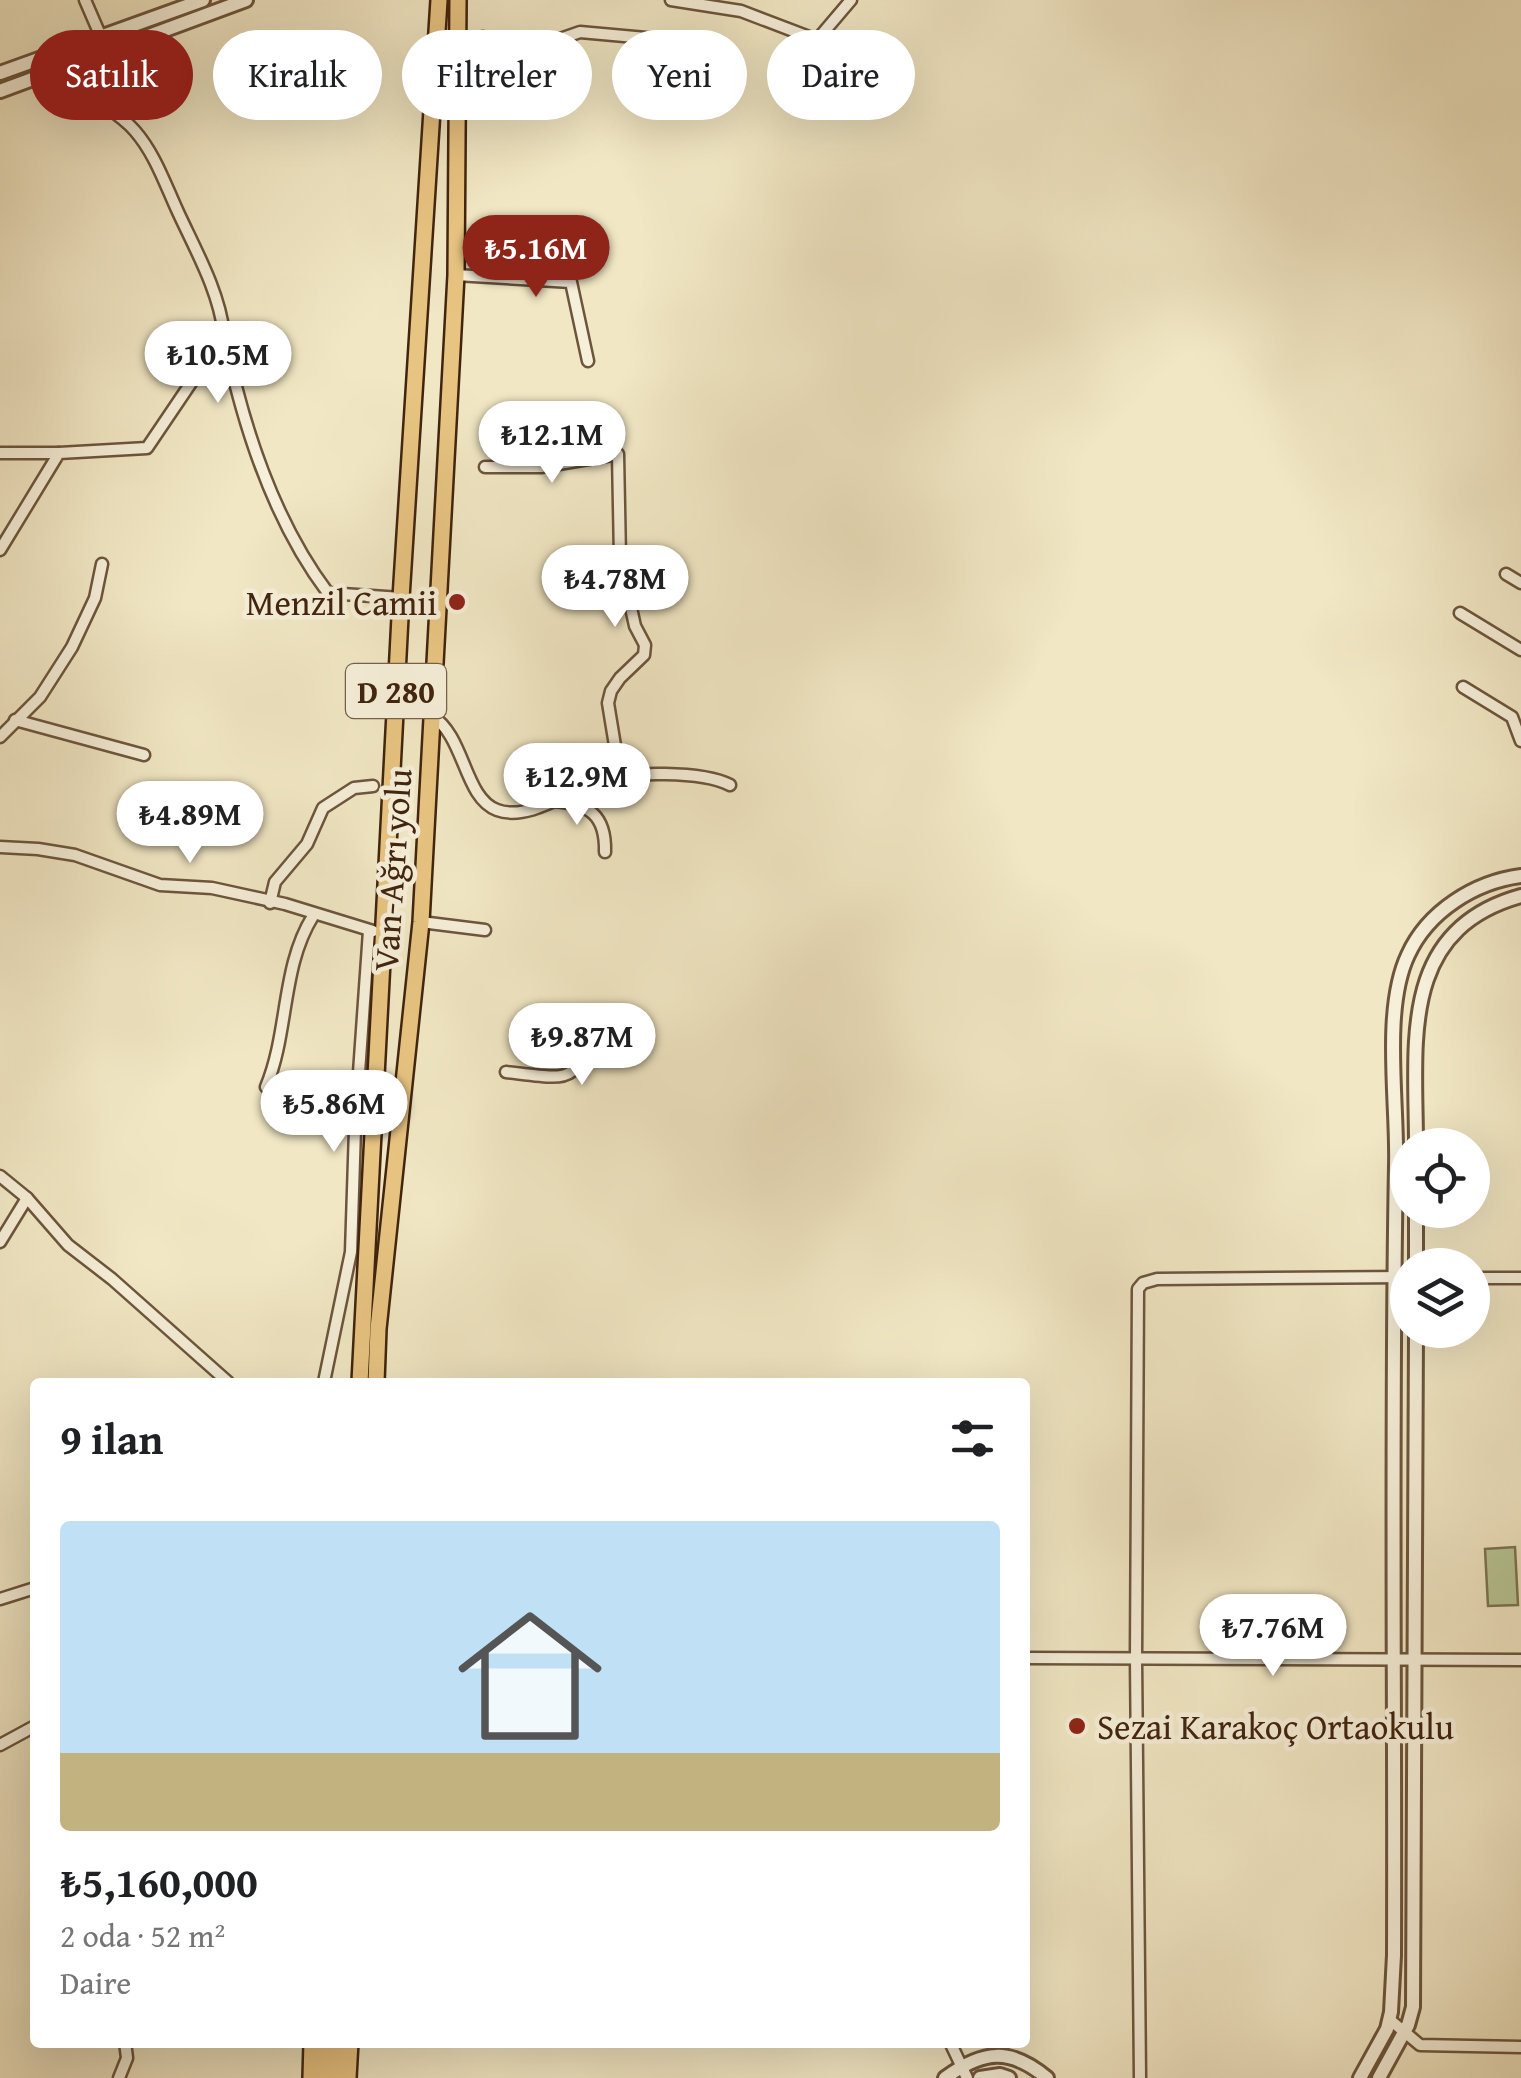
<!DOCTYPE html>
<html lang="tr">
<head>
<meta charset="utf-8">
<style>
	:root { --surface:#fff; --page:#f2f2f2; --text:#202124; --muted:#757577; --line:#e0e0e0; --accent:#8f2418 }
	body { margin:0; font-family:"Gentium Book Plus",serif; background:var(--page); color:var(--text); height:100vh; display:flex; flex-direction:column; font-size:38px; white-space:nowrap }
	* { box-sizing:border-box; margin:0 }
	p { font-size:32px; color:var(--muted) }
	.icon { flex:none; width:55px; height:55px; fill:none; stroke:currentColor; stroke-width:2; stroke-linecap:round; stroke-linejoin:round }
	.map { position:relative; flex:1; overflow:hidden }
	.drawer { position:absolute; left:30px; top:1378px; width:1000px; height:670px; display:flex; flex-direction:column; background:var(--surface); border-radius:10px; box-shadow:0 10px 40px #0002 }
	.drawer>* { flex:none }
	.top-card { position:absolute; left:30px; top:30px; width:1000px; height:90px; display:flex; gap:20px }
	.buttons { position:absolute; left:1390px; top:1128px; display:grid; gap:20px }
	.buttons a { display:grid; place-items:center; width:100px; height:100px; border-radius:50%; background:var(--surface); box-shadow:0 10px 40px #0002; font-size:50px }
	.price { position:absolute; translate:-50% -85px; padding:0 22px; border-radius:35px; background:#fff; color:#222; font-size:32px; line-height:65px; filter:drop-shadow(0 2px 5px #0008) }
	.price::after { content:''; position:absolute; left:50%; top:60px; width:30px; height:22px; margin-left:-15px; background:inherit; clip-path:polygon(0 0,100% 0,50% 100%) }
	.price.current { background:var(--accent); color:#fff }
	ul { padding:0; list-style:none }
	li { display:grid; align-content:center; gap:20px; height:530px; padding:0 30px }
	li+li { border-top:2px solid var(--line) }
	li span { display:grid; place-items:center; height:310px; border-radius:10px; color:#555 }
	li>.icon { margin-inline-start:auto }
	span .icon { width:180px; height:180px; fill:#fffc; stroke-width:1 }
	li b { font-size:42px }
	h2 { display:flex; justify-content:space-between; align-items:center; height:120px; padding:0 30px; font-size:42px }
	.tag { padding:0 35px; border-radius:45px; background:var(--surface); box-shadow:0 10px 40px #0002; font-size:35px; line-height:90px }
	.tag.current { background:var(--accent); color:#fff }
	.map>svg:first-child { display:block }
	.green { fill:#b8c696; stroke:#7c7552; stroke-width:2.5 }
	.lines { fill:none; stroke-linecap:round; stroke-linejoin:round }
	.minor-casing { stroke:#6d553c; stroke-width:15 }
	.tertiary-casing { stroke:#6d553c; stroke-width:18 }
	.trunk-casing { stroke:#41240f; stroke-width:20 }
	.minor { stroke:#f6efd9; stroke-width:10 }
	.tertiary { stroke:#f6efd9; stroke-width:12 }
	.trunk { stroke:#e8c482; stroke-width:15 }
	.poi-dot { fill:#8f2418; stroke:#f6efd9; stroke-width:4 }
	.labels { text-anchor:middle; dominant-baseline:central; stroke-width:9; stroke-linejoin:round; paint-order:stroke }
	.shield { fill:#f6efd9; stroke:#77614c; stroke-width:2.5 }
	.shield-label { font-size:32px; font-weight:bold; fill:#41240f }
	.poi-label { font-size:35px; fill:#41240f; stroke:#f6efd9; text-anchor:end }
	.street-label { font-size:35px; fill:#41240f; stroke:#f6efd9 }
</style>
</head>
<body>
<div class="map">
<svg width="1521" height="2078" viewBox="0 0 1521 2078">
	<rect width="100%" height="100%" fill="#f1e7c4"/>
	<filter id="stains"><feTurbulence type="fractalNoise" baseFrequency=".002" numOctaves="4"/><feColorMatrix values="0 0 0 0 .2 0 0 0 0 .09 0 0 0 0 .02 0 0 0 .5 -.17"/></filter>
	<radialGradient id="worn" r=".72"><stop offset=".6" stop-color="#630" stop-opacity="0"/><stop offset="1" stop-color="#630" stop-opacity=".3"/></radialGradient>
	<path class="green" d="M1515,1547L1518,1605L1488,1606L1485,1549Z"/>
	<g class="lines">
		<defs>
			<g id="minor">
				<path d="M85,0L101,37"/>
				<path d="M671,0L741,11L817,40L851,0"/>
				<path d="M456,44L483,37L497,43L537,47L580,32L657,39"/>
				<path d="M66,62C77,98 112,104 135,131C155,154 165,184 178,212C196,251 219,291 224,334"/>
				<path d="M456,275L571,282L588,361"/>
				<path d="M0,453H59"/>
				<path d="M485,467H541L618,454L620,558L635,626L645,645L644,655L620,678L611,691L608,703L620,776"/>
				<path d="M0,550L59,453L147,448L224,334C242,423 273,520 328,593L401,598"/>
				<path d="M1506,574L1521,583"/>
				<path d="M1460,613L1521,650"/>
				<path d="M1463,687L1512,717L1521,741"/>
				<path d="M432,716C465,736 464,798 497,810C529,822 570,790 599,781C628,771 703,771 730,785"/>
				<path d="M15,720L144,755"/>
				<path d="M0,737L40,697L72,647L95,598L102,564"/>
				<path d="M552,801C589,803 606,815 605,852"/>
				<path d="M0,847L38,849L75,855L160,885L212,888L285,904L373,931"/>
				<path d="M270,903L275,882L307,844L323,808L354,788L373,786"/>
				<path d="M421,922L485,930"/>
				<path d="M506,1072C574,1080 580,1086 587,1014"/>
				<path d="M266,1087C289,1032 281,967 313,916"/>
				<path d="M0,1176L27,1198L68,1245L112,1279L228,1382"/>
				<path d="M0,1242L27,1198"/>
				<path d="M1472,1278H1521"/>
				<path d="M324,1382L351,1252L355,1129L369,931"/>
				<path d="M0,1599L35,1588"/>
				<path d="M1025,1658L1521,1660"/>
				<path d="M0,1745L35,1726"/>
				<path d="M1389,2019L1420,2045L1521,2047"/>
				<path d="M950,2042L967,2078"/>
				<path d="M119,2078L127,2058L125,2042"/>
				<path d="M1140,2078L1136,1659L1138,1289L1143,1283L1157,1279L1408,1277"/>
			</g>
			<g id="tertiary">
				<path d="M0,73L203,0"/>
				<path d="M0,91L246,0"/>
				<path d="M1416,1145C1416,1043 1398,930 1521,896"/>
				<path d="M1416,1210V1265"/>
				<path d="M945,2078C983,2050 1010,2047 1047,2078"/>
				<path d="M980,2078L1000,2075L1009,2078"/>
				<path d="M1360,2078L1387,2029L1391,2012L1394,1955C1395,1692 1391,1429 1396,1166C1398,1104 1382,1010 1408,955C1428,911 1475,882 1521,876"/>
				<path d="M1379,2078L1408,2025L1413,2007L1416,1330"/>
			</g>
			<g id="trunk">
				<path d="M360,1382L401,598L439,0"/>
				<path d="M376,1382L378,1329L421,922L456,275L458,0"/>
				<path d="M311,2078L312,2042"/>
				<path d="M321,2078L324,2042"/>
				<path d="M335,2078L337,2042"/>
				<path d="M348,2078L350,2042"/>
			</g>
		</defs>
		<use href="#minor" class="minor-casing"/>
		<use href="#tertiary" class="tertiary-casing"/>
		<use href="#trunk" class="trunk-casing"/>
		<use href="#minor" class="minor"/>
		<use href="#tertiary" class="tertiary"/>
		<use href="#trunk" class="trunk"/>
	</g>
	<g class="poi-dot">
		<circle cx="457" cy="602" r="10"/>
		<circle cx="1077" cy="1726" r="10"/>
	</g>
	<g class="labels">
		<rect class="shield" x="346" y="664" width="100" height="54" rx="8"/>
		<g class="shield-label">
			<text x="396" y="691">D 280</text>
		</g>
		<g class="poi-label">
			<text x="437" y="602">Menzil Camii</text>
			<text x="1097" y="1726" text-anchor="start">Sezai Karakoç Ortaokulu</text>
		</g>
		<g class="street-label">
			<text transform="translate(392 870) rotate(-86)">Van-Ağrı yolu</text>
		</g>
	</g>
	<rect width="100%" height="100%" filter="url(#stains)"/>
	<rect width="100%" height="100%" fill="url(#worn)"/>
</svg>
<div class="buttons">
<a><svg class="icon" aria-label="locate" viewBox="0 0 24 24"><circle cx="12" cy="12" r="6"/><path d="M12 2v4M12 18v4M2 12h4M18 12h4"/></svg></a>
<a><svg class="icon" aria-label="layers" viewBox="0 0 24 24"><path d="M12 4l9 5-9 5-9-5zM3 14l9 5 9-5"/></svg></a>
</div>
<b class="price current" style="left:536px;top:300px">₺5.16M</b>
<b class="price" style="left:218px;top:406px">₺10.5M</b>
<b class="price" style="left:552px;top:486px">₺12.1M</b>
<b class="price" style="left:615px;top:630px">₺4.78M</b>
<b class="price" style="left:577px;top:828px">₺12.9M</b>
<b class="price" style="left:190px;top:866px">₺4.89M</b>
<b class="price" style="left:582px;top:1088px">₺9.87M</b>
<b class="price" style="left:334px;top:1155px">₺5.86M</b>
<b class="price" style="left:1273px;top:1679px">₺7.76M</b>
<div class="top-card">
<a class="tag current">Satılık</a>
<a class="tag">Kiralık</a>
<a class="tag">Filtreler</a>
<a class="tag">Yeni</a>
<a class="tag">Daire</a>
</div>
<section class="drawer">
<h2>9 ilan<svg class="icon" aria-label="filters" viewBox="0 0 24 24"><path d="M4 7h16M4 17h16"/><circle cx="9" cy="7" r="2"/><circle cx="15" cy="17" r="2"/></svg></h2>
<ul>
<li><span style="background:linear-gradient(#bfe0f5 75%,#c2b280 0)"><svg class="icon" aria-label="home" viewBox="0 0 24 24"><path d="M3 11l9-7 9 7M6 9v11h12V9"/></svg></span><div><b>₺5,160,000</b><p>2 oda · 52 m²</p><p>Daire</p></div></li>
</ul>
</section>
</div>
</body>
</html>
